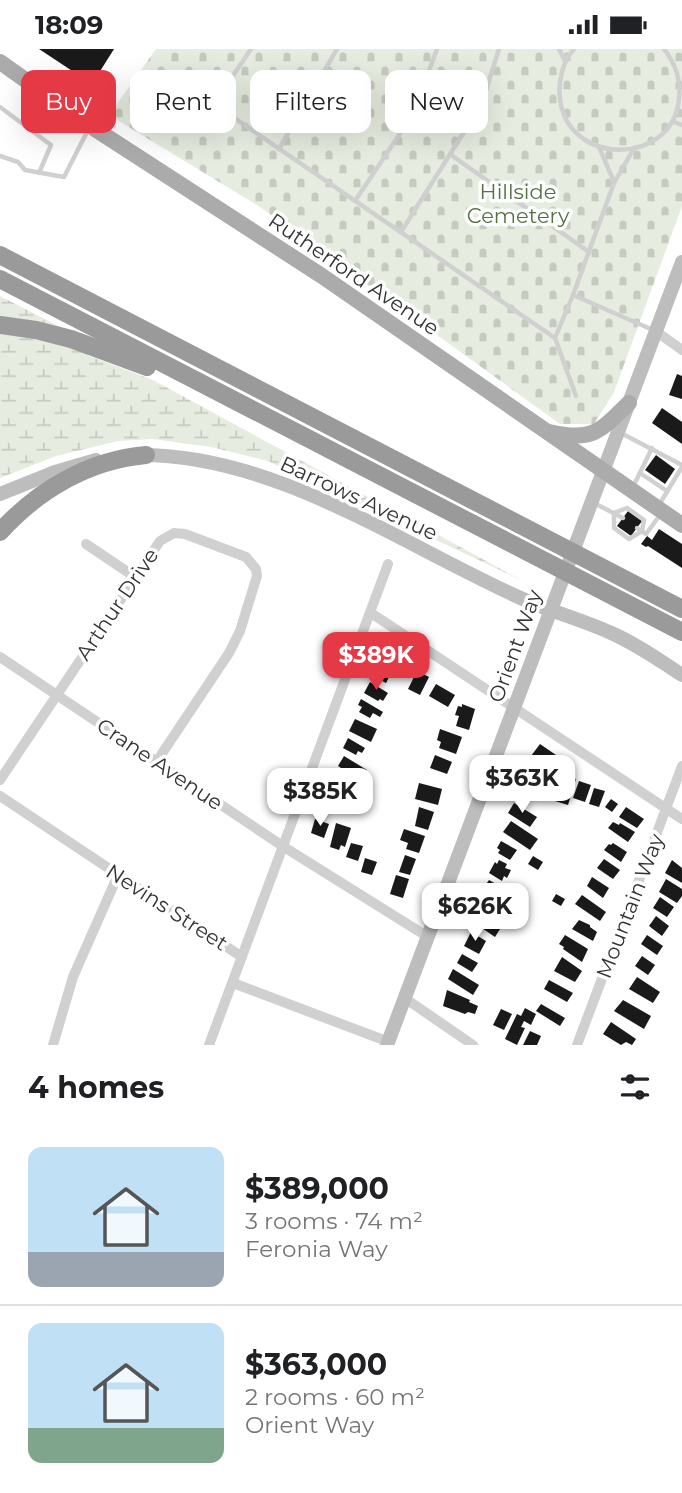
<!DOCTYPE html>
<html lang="en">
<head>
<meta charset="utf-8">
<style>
	:root { --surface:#fff; --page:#f2f2f2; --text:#202124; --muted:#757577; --line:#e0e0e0; --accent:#e63946 }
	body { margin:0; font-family:Montserrat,sans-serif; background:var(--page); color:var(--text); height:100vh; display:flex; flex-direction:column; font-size:26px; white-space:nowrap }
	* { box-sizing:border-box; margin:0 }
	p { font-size:23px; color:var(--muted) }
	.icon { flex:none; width:38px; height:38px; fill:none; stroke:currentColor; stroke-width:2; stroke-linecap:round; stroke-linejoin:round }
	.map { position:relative; height:996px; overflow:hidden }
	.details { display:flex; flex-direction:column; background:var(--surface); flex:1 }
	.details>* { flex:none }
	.top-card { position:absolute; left:21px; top:21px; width:640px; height:63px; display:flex; gap:14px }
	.price { position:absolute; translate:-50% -60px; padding:0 16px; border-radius:14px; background:#fff; color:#222; font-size:23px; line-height:46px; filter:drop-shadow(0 2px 4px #0008) }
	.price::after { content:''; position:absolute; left:50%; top:42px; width:21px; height:16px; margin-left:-10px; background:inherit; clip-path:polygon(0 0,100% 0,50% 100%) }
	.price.current { background:var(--accent); color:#fff }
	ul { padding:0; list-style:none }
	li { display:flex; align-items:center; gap:21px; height:175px; padding:0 28px }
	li+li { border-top:2px solid var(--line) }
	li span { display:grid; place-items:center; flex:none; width:196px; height:140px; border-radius:14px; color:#555 }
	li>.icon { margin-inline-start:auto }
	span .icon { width:84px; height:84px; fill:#fffc; stroke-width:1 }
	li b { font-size:30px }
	h2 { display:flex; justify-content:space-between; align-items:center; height:84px; padding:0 28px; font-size:30px }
	.chip { padding:0 24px; border-radius:14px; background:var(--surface); box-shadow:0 7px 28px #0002; font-size:24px; line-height:63px }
	.chip.current { background:var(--accent); color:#fff }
	.status { display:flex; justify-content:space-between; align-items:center; height:49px; padding:0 35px; background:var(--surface); direction:ltr }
	.status svg { height:19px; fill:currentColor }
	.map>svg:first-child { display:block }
	.wetland { fill:url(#wetland-marsh) }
	.cemetery { fill:url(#cemetery-stones) }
	.building { fill:#1a1a1a }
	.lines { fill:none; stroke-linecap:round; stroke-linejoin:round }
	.lane { stroke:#d0d0d0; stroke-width:4.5 }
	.street { stroke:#d0d0d0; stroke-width:10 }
	.secondary { stroke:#bdbdbd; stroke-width:14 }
	.primary { stroke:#ababab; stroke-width:16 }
	.highway { stroke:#9a9a9a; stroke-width:18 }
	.labels { text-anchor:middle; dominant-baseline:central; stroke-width:7; stroke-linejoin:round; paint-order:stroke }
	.park-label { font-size:21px; fill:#56703f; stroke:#fff }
	.street-label { font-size:21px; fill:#333; stroke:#fff }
</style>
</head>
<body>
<div class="status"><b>18:09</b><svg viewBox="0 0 49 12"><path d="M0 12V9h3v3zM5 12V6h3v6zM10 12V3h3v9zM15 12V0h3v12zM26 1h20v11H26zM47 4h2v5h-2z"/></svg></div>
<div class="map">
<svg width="682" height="996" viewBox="0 0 682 996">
	<defs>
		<pattern id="wetland-marsh" width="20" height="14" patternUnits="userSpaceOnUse" patternTransform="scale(1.75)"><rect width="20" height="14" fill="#e6ecdf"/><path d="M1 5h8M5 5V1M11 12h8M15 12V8" fill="none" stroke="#c6cbc0"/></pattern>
		<pattern id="cemetery-stones" width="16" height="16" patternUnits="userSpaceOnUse" patternTransform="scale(1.75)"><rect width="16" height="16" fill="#e6ecdf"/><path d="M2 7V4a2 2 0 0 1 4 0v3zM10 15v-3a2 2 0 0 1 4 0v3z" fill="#c6cbc0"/></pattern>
	</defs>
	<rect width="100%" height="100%" fill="#fff"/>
	<g class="wetland">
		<path d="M0,247L62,279L15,269H0Z"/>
		<path d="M11,283L80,297L89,307L153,331L521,531L268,412L211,398L153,390L118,392L56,407L0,429V284Z"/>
	</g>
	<path class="cemetery" d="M156,0H682V157L614,343L594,375H560L260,158L109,66Z"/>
	<g class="building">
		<path d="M39,0H114L92,35Z"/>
		<path d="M677,325L682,327V350L669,346Z"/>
		<path d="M662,359L682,373V395L652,374Z"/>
		<path d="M656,406L675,420L665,435L645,421Z"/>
		<path d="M628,462L642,472L631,487L617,477Z"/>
		<path d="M659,480L682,495V519L648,497L646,498L641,495L647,487L652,491Z"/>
		<path d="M385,596L398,603L391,615L378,607Z"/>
		<path d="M402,612L412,618L407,625L397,619Z"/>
		<path d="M377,615L392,622L386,634L371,626Z"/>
		<path d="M417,622L429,628L420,646L408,640Z"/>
		<path d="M370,633L388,644L383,652L380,650L378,652L364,644Z"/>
		<path d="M436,635L455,646L448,658L429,647Z"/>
		<path d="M361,650L383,663L380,668L373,664L370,669L359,663L362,658L358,656Z"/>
		<path d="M462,655L475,660L469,681L456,677L459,667L455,666L458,657L462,658Z"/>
		<path d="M355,670L377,680L371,693L349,682Z"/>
		<path d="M440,680L462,688L456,705L439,699L441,693L437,691Z"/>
		<path d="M348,689L365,699L362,704L358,702L356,706L343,699Z"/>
		<path d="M540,695L556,706L547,718L531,707Z"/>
		<path d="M435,706L452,713L447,725L430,719Z"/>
		<path d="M344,707L367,721L361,732L338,717Z"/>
		<path d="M532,714L546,723L538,735L524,726Z"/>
		<path d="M335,723L356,736L350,746L328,733Z"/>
		<path d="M564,726L576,730L568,756L555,752Z"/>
		<path d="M524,732L538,740L531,752L517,743Z"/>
		<path d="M579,732L591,736L585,753L573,749Z"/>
		<path d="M419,734L442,740L438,756L415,750Z"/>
		<path d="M594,739L605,742L599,758L589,755Z"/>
		<path d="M329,741L353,754L347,765L323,753Z"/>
		<path d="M611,750L618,755L612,763L605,758Z"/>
		<path d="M514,754L537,768L530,778L508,764Z"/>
		<path d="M419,758L434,763L428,781L415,777Z"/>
		<path d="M626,758L644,770L637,779L619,768Z"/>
		<path d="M315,770L329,775L324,789L311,784Z"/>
		<path d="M511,772L538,790L530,801L503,783Z"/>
		<path d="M613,773L619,776L620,774L635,783L628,793L608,779Z"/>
		<path d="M336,774L351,779L345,798L341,796L339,801L330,798Z"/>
		<path d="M404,780L425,787L419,804L406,800L408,794L400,791Z"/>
		<path d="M501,792L517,801L510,811L498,804L500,801L497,799Z"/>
		<path d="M351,794L363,797L358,812L346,808Z"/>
		<path d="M613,794L627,803L621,813L604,801L609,795L611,796Z"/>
		<path d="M405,806L416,810L410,826L399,823Z"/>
		<path d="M533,807L543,813L538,821L528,815Z"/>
		<path d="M365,809L377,813L372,826L361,823Z"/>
		<path d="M604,810L620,821L613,830L597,819Z"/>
		<path d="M499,811L507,815L505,819L511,821L507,829L504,827L502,832L489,824L495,813L497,815Z"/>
		<path d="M672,811L682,819V834L665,824Z"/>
		<path d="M396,826L409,830L403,849L390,845Z"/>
		<path d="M592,828L609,839L603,849L587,837Z"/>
		<path d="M666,830L682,840V847L677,854L659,843Z"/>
		<path d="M489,831L496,835L493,839L498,842L491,851L480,844Z"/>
		<path d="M556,845L565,850L561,857L552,852Z"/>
		<path d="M582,846L606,863L600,872L575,855Z"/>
		<path d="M660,848L674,858L667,868L653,859Z"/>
		<path d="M486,859L505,872L495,888L476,875Z"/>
		<path d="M656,867L669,877L662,887L649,877Z"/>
		<path d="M579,871L590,876V878L597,883L593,892L572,880Z"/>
		<path d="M471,883L486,892L479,905L464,897Z"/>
		<path d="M565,886L588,900L582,913L563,900L564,898L559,895Z"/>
		<path d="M647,886L663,897L657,906L641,895Z"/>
		<path d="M462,905L478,914L472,923L457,914Z"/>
		<path d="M642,907L655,916L648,926L635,917Z"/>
		<path d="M562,908L582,922L575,933L554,922Z"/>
		<path d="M453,920L479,936L473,946L448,930Z"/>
		<path d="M637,928L660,943L653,954L629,940Z"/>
		<path d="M549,931L573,944L567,953L544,940Z"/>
		<path d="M447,941L470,951L469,953L478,957L475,965L468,963L465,965L443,957Z"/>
		<path d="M623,951L651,967L644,980L614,962Z"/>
		<path d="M541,955L565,969L560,977L536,962Z"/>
		<path d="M525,959L536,965L531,976L524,972L521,978L525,979L517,996L505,990L517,965L521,967Z"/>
		<path d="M501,960L512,965L504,981L493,976Z"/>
		<path d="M611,973L636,990L632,996L626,993L621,996L603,985Z"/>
		<path d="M530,982L541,987L537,996H523Z"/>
	</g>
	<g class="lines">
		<g class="lane">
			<path d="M251,0L214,55L555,289L573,246"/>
			<path d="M559,0L565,12"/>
			<path d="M574,0C562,13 558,34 560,50C568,118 673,117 679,50C681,30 676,16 664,0"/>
			<path d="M0,58L51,96L39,124"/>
			<path d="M674,73L682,76"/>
			<path d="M599,98L614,133"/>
			<path d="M279,100L337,0"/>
			<path d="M633,101L614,134L573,246L653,281"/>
			<path d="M451,106L589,203"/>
			<path d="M0,107L18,113L25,121L64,128L88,81"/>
			<path d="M355,152L413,65L437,0"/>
			<path d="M401,183L464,83L486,41L499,0"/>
			<path d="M555,289L576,347"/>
			<path d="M619,383L682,416"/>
			<path d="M640,424L667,442"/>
			<path d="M633,438L652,399"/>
			<path d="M596,455L623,469"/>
			<path d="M659,456L682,418"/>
			<path d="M627,459L644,471L642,482L629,490L614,479V464Z"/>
			<path d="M637,479L646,485L660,466"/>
		</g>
		<g class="street">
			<path d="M657,283L682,301"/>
			<path d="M86,495L135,528"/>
			<path d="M371,564L682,770"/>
			<path d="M0,608L284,798L428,888"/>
			<path d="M0,731L160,492L174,484L185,485L246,508L256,520L257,527L240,582L229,604L157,712"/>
			<path d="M0,747L242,908"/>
			<path d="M233,934L389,993"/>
			<path d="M406,950L473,996"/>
			<path d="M53,996L73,928L118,826"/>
			<path d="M209,996L388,515"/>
			<path d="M577,996L682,717"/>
		</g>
		<g class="secondary">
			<path d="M137,406C275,404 403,497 525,551C553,563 582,571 609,583C635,594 659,611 682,626"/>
			<path d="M0,445L55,423L96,411"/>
			<path d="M387,996L682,213"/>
		</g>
		<g class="primary">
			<path d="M0,13L95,80L322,227L682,476"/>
			<path d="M549,383C593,393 599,383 629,354"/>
		</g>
		<g class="highway">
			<path d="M0,206L682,560"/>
			<path d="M0,230L682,583"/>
			<path d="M0,276L36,281L71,290L147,318"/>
			<path d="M0,483C38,441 89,411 146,406"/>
		</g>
	</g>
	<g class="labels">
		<g class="park-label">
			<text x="518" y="142">Hillside<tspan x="518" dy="24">Cemetery</tspan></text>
		</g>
		<g class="street-label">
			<text transform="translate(354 225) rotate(34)">Rutherford Avenue</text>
			<text transform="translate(359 449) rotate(25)">Barrows Avenue</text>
			<text transform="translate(117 555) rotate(-56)">Arthur Drive</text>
			<text transform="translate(515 597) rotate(-70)">Orient Way</text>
			<text transform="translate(160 715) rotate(34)">Crane Avenue</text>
			<text transform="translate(630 857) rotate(-69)">Mountain Way</text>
			<text transform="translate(167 858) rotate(33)">Nevins Street</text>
		</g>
	</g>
</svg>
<b class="price current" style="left:376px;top:643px">$389K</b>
<b class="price" style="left:522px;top:766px">$363K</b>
<b class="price" style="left:320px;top:779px">$385K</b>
<b class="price" style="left:475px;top:894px">$626K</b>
<div class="top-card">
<a class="chip current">Buy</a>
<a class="chip">Rent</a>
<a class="chip">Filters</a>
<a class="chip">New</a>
</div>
</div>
<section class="details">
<h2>4 homes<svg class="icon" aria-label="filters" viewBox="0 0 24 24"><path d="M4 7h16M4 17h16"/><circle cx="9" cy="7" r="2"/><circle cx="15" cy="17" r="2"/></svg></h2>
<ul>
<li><span style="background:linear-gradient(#bfe0f5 75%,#9aa5b1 0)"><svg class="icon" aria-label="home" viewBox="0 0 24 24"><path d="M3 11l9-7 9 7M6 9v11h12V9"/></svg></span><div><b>$389,000</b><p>3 rooms · 74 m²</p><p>Feronia Way</p></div></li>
<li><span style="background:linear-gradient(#bfe0f5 75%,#7fa58c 0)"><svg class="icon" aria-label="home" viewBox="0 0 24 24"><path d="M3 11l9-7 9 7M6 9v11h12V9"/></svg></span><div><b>$363,000</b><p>2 rooms · 60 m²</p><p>Orient Way</p></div></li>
</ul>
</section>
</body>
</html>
